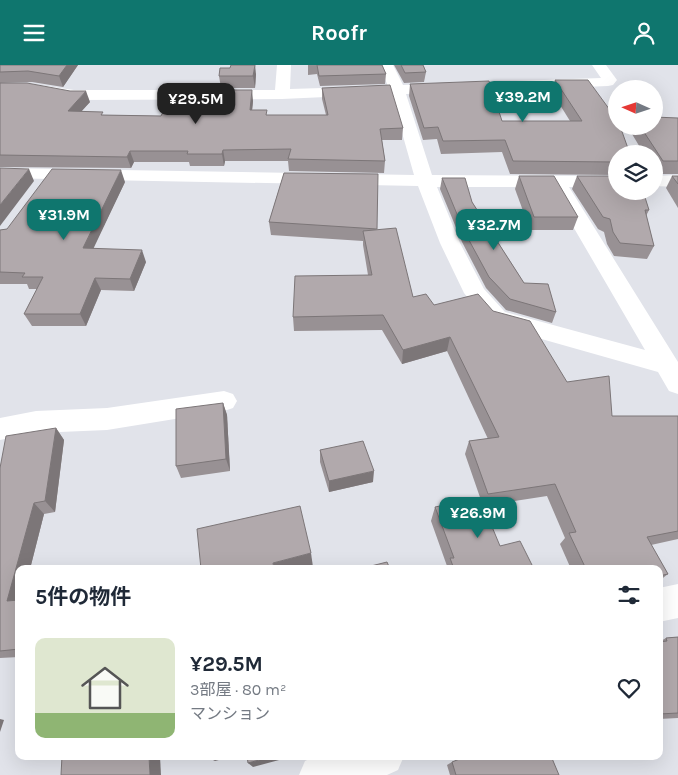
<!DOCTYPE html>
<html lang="ja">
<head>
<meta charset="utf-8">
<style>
	:root { --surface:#fff; --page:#f6f6f7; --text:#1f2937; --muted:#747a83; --accent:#0f766e }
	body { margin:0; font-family:Karla,"Noto Sans JP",sans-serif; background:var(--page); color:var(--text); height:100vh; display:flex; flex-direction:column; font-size:19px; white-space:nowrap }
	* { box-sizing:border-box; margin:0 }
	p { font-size:16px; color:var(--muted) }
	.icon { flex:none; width:28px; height:28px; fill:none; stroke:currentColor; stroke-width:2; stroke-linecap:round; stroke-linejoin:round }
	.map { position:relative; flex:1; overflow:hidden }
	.drawer { position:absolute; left:15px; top:500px; width:648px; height:195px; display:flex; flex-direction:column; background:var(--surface); border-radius:10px; box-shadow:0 5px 20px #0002 }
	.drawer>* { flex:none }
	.needle { width:32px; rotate:273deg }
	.buttons { position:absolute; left:608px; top:15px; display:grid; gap:10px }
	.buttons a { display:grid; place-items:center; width:55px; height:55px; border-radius:50%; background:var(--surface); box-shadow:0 5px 20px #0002; font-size:25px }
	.price { position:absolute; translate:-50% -42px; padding:0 11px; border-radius:10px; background:var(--accent); color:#fff; font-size:16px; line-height:32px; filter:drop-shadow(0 1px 2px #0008) }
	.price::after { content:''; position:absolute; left:50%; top:30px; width:15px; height:11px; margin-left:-8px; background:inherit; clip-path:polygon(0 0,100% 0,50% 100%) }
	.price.selected { background:#222; color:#fff }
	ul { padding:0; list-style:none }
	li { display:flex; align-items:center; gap:15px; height:125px; padding:0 20px }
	li span { display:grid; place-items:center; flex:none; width:140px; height:100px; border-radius:10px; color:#555 }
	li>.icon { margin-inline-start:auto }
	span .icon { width:60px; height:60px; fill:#fffc; stroke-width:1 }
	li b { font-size:21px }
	h2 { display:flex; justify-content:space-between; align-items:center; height:60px; padding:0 20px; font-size:21px }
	header { display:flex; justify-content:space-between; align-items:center; height:65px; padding:0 20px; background:var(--accent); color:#fff; font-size:22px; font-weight:700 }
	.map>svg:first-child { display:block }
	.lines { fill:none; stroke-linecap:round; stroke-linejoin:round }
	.minor { fill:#fff; fill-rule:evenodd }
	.wall { fill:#989194 }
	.shaded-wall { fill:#7c7678 }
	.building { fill:#b1a9ac; stroke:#7c7678 }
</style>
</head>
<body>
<header><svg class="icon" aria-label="menu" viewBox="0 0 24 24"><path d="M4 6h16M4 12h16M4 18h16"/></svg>Roofr<svg class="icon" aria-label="person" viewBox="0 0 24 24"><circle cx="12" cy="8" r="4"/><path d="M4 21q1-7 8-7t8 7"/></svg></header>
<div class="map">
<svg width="678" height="710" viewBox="0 0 678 710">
	<rect width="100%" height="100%" fill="#e1e3ea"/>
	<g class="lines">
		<g class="minor">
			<path d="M277,0H291L290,24L388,21L379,0H393L403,20L601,13L592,0H606L617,15L613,20L608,21L406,29L432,110L616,111V122H569L678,297V329L669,326L658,307L489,259L464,228L440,178L418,121L0,113V103L414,110L391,29L282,34L74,35L32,27L0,28V20L32,19L74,25H275ZM437,122H550L645,285L505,247L484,224L460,178Z"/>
			<path d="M678,110V122L654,121V111Z"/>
			<path d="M224,326L233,329L237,336L233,343L224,346L107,365L36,368L0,375V353L36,346L107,343Z"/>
			<path d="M678,519V553L659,557V523Z"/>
			<path d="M315,691H404L398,705L387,710H299L305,696Z"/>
		</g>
	</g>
	<g class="wall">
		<path d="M0,0H78L63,22L32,17L0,18Z"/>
		<path d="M308,0H382L386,9L385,19L320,21L317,9L308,10Z"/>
		<path d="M394,0H423L426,7L424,17L404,18Z"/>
		<path d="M230,3L256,9L255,23H221L219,11Z"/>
		<path d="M555,15L616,89V110L510,109L502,87L441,89L437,74L423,75L409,31L410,19L502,56H570L552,27Z"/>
		<path d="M0,18L90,37L81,46L104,50L161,51L253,36L252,45L267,50H326L322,34V23L403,63L402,75H382L385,96L384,108L289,106L288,96H225L224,101H190L189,97H134L131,103L0,102Z"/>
		<path d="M678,53V109H657L654,104V89H644L629,64L630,61H654Z"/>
		<path d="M284,108L377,165L413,232L434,240L493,246L567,317L612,351H678V474L651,480L668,509L659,516V504H571L560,479L565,473L547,431L483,441L465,389L469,376L488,374L447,286L402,299L382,265L294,266L293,252L368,210L363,180V176L271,170L269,157Z"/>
		<path d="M519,111L578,152L573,165H530L515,124Z"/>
		<path d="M577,111L649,145L646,151L654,181L647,194L614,191L607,179L604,167L598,164L572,124Z"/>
		<path d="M672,111H678V143L666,123Z"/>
		<path d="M442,113L472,137L524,218L556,247L552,258L506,245L486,223L462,177L440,124Z"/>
		<path d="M125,117L93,183L146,197L134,226L101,225L86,261H32L24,249L37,224H29L27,219H0V165L7,164Z"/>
		<path d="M223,338L227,350L230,406L181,413L176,401Z"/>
		<path d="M56,363L64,375L55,447L44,449L30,504H19V592L0,593V403Z"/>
		<path d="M320,385L373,417L329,427L320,397Z"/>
		<path d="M435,442L500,481L534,504H446L447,501L431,456Z"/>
		<path d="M678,572V653L659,654V577L666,573Z"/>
		<path d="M452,697L559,710H450L447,700Z"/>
	</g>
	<g class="shaded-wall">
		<path d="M67,0H78L63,22L59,11Z"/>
		<path d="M255,0L256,9L255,23L253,11Z"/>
		<path d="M252,25L253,36L251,56L250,45Z"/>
		<path d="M86,26L90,37L72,57L68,46Z"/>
		<path d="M223,85L225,96L224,101L222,89Z"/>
		<path d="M130,86L134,97L131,103L127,92Z"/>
		<path d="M29,104L34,116L0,161V140Z"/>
		<path d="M121,105L125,117L88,195L83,183Z"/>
		<path d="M142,185L146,197L134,226L130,214Z"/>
		<path d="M95,213L101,225L86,261L80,249Z"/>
		<path d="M450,272L447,286L402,299L403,285Z"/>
		<path d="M223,338L227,350L230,406L226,394Z"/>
		<path d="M56,363L64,375L55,447L45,436Z"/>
		<path d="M374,406L373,417L329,427V416Z"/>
		<path d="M34,438L44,449L30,504H19V544L7,536Z"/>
		<path d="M311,488L313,502L305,504H274L273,498Z"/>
		<path d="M0,654L4,655L0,667Z"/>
		<path d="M149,691H160L161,710H150Z"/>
		<path d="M210,691H234L215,696L207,692Z"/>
		<path d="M274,691H294L253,702L248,698Z"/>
	</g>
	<g class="building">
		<path d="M0,0H67L59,11L28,6L0,7Z"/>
		<path d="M231,0H255L253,11H219L220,3H230Z"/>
		<path d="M317,0H382L386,9L319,11Z"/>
		<path d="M401,0H423L426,7L405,8Z"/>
		<path d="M555,15H588L615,52H616V61H620L630,89H616V97L513,96L505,75L443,76L438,62L424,63L410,19L489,16L502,56H582Z"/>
		<path d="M0,18H27L70,26H86L68,46L103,47L101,50L161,51L172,29L216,30L217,25H252L250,45H267L266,50H328L322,23L390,20L403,63L380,64L385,96L288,94L291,84L223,85L222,89H187L188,86H130L127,92L0,90Z"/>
		<path d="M654,52L678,53V96H663L640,61H654Z"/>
		<path d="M0,103L29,104L0,140Z"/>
		<path d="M52,104L121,105L83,183L142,185L130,214L95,213L80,249H24L43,212H22L25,208L0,207V165L7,164Z"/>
		<path d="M284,108L378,109L377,164L269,157Z"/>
		<path d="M519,111H554L578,152H534Z"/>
		<path d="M577,111H616V126H643L649,145H645L654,181L620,178L613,167L610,154L603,152Z"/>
		<path d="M672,111H678V119Z"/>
		<path d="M442,113H465L472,137L524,218L548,219L556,247L510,234L489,212L464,166Z"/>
		<path d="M396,163L413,232L426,229L434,240L478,229L493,246L530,256L567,317L609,311L612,351H678V466L647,472L668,509L659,511V504H586L569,468L576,467L555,419L488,429L469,376L499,372L450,272L403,285L383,250L293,252L295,211L372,210L363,166Z"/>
		<path d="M223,338L226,394L176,401V344Z"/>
		<path d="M56,363L45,436L34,438L7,536L19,535V584L0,586V403L6,371Z"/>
		<path d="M363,376L374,406L329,416L320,385Z"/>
		<path d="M480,433L500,481L520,476L534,504H454L450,493H454L435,442Z"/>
		<path d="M300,441L311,488L273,498L274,504H201L197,464Z"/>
		<path d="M387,497L390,504H359Z"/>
		<path d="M678,572V648L659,649V577L667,576L666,573Z"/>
		<path d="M62,691H149L150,710H61Z"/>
		<path d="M247,691H274L248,698Z"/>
		<path d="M467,691H551L559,710H456L452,697Z"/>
	</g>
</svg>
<div class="buttons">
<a><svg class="needle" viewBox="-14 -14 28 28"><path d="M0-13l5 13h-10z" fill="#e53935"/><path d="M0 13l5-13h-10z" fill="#747a83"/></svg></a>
<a><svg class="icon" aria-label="layers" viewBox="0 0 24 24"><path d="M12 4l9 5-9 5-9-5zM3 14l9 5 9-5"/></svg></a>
</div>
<b class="price" style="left:523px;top:58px">¥39.2M</b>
<b class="price selected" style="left:196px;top:60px">¥29.5M</b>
<b class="price" style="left:64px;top:176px">¥31.9M</b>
<b class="price" style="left:494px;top:186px">¥32.7M</b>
<b class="price" style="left:478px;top:474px">¥26.9M</b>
<section class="drawer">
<h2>5件の物件<svg class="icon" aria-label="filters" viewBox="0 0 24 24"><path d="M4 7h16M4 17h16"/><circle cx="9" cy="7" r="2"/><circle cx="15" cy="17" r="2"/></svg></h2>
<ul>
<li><span style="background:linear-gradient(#dfe7d0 75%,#8fb573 0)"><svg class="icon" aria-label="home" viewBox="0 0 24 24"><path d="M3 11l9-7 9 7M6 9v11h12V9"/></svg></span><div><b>¥29.5M</b><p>3部屋 · 80 m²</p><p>マンション</p></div><svg class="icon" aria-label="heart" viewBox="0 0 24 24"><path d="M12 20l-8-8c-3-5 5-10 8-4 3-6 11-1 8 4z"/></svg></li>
</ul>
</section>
</div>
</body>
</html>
